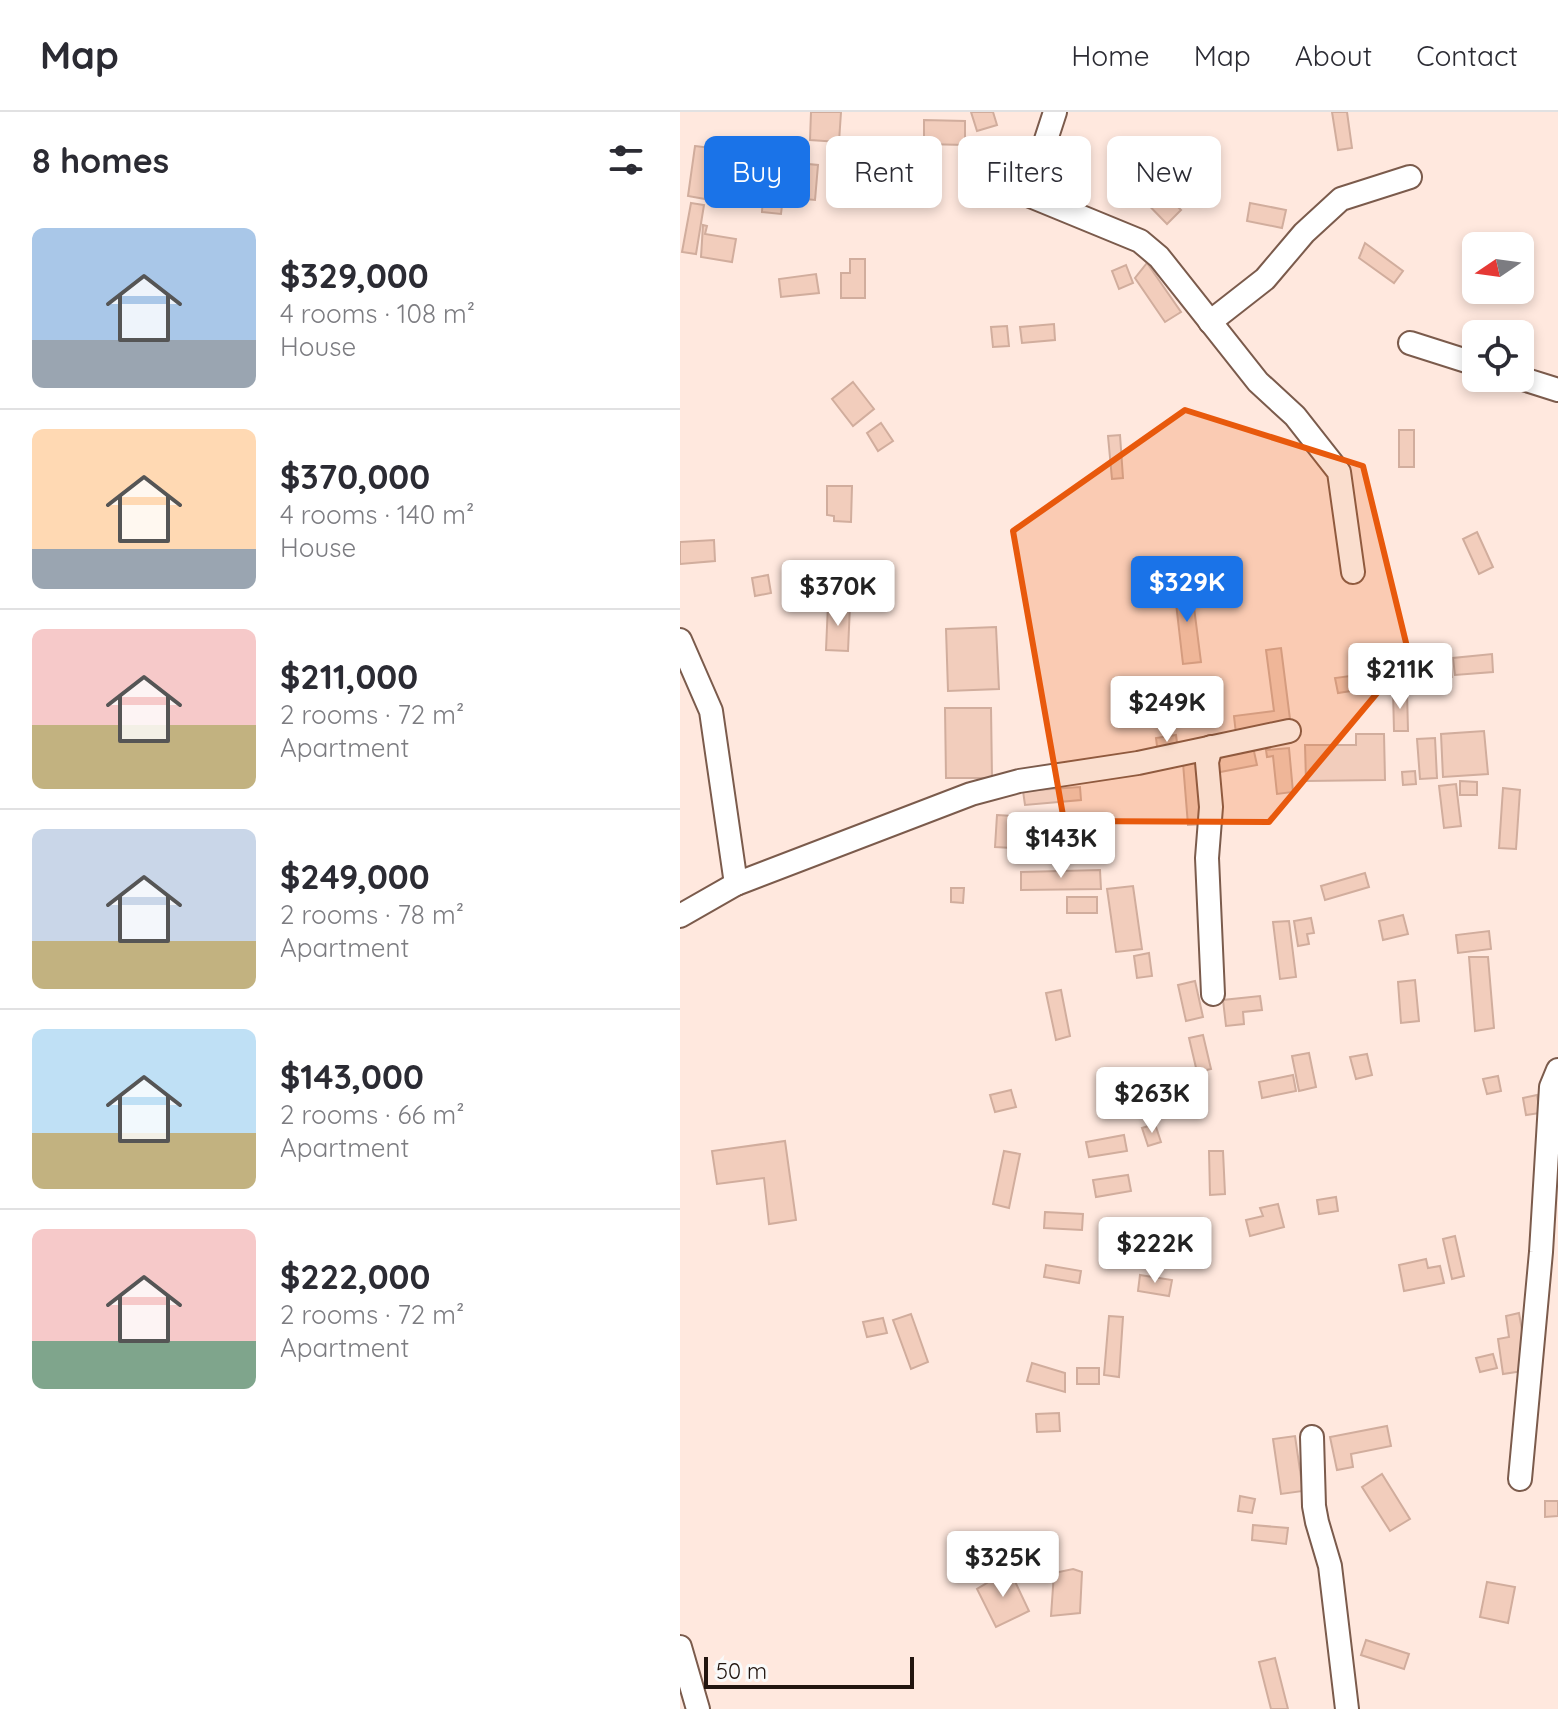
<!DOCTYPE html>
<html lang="en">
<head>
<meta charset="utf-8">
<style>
	:root { --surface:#fff; --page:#f7f7f7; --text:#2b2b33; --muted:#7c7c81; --line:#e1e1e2; --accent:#1a73e8 }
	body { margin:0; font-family:Quicksand,sans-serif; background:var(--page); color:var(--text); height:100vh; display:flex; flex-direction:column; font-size:30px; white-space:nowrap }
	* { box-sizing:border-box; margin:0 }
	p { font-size:26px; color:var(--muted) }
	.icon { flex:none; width:44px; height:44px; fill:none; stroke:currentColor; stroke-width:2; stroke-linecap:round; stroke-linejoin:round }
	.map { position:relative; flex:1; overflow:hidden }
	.details { display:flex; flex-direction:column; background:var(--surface); width:680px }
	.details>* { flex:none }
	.hud { position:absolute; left:24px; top:24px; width:734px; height:72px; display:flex; gap:16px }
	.needle { width:52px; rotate:257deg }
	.controls { position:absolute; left:782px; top:120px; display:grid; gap:16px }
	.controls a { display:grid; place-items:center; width:72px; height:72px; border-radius:12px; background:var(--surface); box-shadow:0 4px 12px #0003; font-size:40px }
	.scale { position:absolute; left:24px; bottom:20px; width:210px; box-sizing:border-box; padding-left:8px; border:4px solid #22150f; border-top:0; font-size:22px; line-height:28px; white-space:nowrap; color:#22150f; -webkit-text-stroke:6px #fafafa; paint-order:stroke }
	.price { position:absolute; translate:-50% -68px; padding:0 18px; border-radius:8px; background:#fff; color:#222; font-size:26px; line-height:52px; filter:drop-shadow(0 2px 4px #0008) }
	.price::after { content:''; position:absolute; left:50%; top:48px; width:24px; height:18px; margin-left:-12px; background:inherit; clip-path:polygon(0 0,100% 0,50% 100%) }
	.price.on { background:var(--accent); color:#fff }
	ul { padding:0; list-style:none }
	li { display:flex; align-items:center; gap:24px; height:200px; padding:0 32px }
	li+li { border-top:2px solid var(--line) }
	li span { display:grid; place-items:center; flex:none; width:224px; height:160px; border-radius:12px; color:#555 }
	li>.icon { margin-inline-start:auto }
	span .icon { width:96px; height:96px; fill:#fffc; stroke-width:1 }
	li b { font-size:34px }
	h2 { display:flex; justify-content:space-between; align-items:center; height:96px; padding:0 32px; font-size:34px }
	.chip { padding:0 28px; border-radius:12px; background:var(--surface); box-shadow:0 4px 12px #0003; font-size:28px; line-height:72px }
	.chip.on { background:var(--accent); color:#fff }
	header { display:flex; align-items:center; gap:48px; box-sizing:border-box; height:112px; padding:0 40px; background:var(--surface); border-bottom:2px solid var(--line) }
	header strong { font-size:38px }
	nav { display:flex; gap:44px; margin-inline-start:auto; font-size:28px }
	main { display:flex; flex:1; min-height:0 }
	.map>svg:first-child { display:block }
	.building { fill:#f2cdbc; stroke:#d1ad9d; stroke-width:2 }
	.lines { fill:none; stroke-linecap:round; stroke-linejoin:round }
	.minor-casing { stroke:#7b5b4c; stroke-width:26 }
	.minor { stroke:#fff; stroke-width:22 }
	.marked { fill:#e8590c; fill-opacity:0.2; stroke:#e8590c; stroke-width:6; stroke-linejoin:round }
</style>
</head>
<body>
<header>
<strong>Map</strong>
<nav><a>Home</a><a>Map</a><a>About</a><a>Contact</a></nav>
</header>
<main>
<section class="details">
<h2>8 homes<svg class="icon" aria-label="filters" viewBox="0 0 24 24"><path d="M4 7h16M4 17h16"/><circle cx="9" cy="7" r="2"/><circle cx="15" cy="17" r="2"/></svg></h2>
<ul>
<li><span style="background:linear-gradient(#a9c7e8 70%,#9aa5b1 0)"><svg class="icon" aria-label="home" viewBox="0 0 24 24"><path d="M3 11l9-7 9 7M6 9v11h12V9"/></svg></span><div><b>$329,000</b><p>4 rooms · 108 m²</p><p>House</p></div></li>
<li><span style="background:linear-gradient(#ffd9b3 75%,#9aa5b1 0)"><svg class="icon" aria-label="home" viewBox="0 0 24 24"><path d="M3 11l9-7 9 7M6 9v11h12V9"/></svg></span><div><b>$370,000</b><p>4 rooms · 140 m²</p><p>House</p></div></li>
<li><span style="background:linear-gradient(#f6c9c9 60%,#c2b280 0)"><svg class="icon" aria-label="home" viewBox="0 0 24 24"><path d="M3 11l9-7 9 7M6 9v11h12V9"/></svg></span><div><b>$211,000</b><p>2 rooms · 72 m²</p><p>Apartment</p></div></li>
<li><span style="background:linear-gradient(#c9d6e8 70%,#c2b280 0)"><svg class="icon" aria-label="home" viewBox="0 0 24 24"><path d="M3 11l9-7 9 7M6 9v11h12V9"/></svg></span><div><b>$249,000</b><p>2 rooms · 78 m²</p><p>Apartment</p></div></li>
<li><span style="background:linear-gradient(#bfe0f5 65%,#c2b280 0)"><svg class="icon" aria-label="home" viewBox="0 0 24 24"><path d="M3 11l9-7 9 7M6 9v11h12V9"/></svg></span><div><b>$143,000</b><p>2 rooms · 66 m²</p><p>Apartment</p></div></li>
<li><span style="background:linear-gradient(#f6c9c9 70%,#7fa58c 0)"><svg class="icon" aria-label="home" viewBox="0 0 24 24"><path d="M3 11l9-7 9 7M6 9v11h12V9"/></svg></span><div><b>$222,000</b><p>2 rooms · 72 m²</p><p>Apartment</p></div></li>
</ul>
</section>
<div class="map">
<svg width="878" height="1597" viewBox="0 0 878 1597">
	<rect width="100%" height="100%" fill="#ffe8de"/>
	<g class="building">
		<path d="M131,0H161L159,30L130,28Z"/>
		<path d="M291,0H313L317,13L297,19Z"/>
		<path d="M652,0H667L672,36L658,38Z"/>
		<path d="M244,8L285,9V33L244,32Z"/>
		<path d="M15,34L32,36L25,87L8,84Z"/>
		<path d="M85,48L138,53L135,88L103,85L101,102L82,100Z"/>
		<path d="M459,56L501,98L487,112L448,72Z"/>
		<path d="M11,91L24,93L16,142L2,140Z"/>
		<path d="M570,91L606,98L602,116L567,109Z"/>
		<path d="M23,113L27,114L25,122L56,127L52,150L21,145Z"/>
		<path d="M685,131L723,159L714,171L679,146Z"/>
		<path d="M170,147H185V186H161V161H170Z"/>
		<path d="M467,151L501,200L485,210L455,166Z"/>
		<path d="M446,153L453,171L439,177L432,159Z"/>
		<path d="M136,162L139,181L101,185L99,167Z"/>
		<path d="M374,212L375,228L342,231L340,215Z"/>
		<path d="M327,214L329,234L313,235L311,215Z"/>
		<path d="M173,270L194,297L173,314L152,287Z"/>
		<path d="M201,311L213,329L198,339L187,321Z"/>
		<rect x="719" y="318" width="15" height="37"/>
		<path d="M440,323L443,366L432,367L428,324Z"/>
		<path d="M147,374H172L171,410L154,409V404L147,403Z"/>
		<path d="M797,420L813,455L799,462L783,427Z"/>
		<path d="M34,428L35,449L0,452V430Z"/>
		<path d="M88,463L91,481L75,484L72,466Z"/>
		<path d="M511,472L521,550L503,552L494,474Z"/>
		<path d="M148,492L170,493L168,539L146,538Z"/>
		<path d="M316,515L319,577L268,579L266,517Z"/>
		<path d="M689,534L696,575L658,581L655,566L678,563L674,537Z"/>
		<path d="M601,536L611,615L556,622L554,604L594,599L586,538Z"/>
		<path d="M812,542L813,560L775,563L773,546Z"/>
		<path d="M770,544L772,565L733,568L731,547Z"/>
		<path d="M477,565L512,566V585L477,584Z"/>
		<path d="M713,579H727L728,619H714Z"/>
		<path d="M265,596H311L312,666H266Z"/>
		<path d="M804,619L808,662L763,665L761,622Z"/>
		<path d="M676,622H704L705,668L626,669L625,633H676Z"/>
		<path d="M496,623L498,638L478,642L476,626Z"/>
		<path d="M755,626L757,666L740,667L737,627Z"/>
		<path d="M573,635L577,653L535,661L532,643Z"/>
		<path d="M609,636L613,680L597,682L593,644L587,645L586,638Z"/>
		<path d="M520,650L525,712L508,713L503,651Z"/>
		<path d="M735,659L736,672L723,673L722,660Z"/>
		<path d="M780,669L797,670V683H780Z"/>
		<path d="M776,672L781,714L764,716L759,674Z"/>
		<path d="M400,675L401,688L345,693L343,679Z"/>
		<path d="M823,676L840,678L836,737L819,736Z"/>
		<path d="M317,703L333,704L332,736L315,735Z"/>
		<path d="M420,758L421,777L341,778V760Z"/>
		<path d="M685,761L689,775L645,788L641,774Z"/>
		<path d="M453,774L462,837L436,840L427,777Z"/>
		<path d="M271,776H284L283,791L271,790Z"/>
		<rect x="387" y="785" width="30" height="16"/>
		<path d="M723,803L728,822L703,828L699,809Z"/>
		<path d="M631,806L634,821L627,822L629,832L618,834L614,809Z"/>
		<path d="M609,809L616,865L600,867L593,810Z"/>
		<path d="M809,819L811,837L778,841L776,823Z"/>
		<path d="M469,841L472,864L457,866L454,844Z"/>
		<path d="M789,845H808L814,916L795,919Z"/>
		<path d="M735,868L739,909L721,911L718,870Z"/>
		<path d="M515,869L523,905L506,909L498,873Z"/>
		<path d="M381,878L390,924L376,928L366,881Z"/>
		<path d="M580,884L582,898L563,900L564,912L546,914L543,888Z"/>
		<path d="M523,923L531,957L517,960L509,926Z"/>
		<path d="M629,941L636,975L619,979L612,944Z"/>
		<path d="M687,942L692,963L676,967L670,945Z"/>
		<path d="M613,963L616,979L582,986L579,970Z"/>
		<path d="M818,964L821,979L807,982L803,967Z"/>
		<path d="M331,978L336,995L315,1000L310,983Z"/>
		<path d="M857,983L860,1001L846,1003L843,986Z"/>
		<path d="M475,1012L481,1030L468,1034L462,1016Z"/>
		<path d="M444,1023L447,1039L409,1045L406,1030Z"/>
		<path d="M105,1029L116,1108L89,1112L84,1066L37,1072L32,1039Z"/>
		<path d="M324,1039L340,1042L329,1096L313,1092Z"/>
		<path d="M529,1039H543L545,1082L530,1083Z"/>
		<path d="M448,1063L451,1079L416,1085L413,1068Z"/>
		<path d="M656,1085L658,1099L639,1102L637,1088Z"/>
		<path d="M598,1092L604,1115L570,1124L566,1108L583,1104L580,1096Z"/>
		<path d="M365,1100L403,1102L402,1118L364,1116Z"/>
		<path d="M775,1124L784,1164L772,1167L763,1127Z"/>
		<path d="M746,1147L748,1156L760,1154L764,1171L724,1179L719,1153Z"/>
		<path d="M366,1153L401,1159L399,1171L364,1165Z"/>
		<path d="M460,1163L492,1168L489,1184L458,1179Z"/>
		<path d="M839,1201L849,1258L823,1262L818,1227L829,1225L826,1204Z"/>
		<path d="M231,1202L248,1250L231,1257L213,1208Z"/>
		<path d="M429,1204L443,1205L439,1265L424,1263Z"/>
		<path d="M203,1206L207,1221L187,1225L183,1210Z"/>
		<path d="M813,1242L817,1256L800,1260L796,1246Z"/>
		<path d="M352,1251L385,1261V1280L347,1269Z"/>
		<rect x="397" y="1256" width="22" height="16"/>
		<path d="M379,1301L380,1319L357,1320L356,1302Z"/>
		<path d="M707,1314L711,1334L671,1342L673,1355L657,1358L650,1325Z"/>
		<path d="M615,1324L623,1379L601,1382L593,1327Z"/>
		<path d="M702,1362L730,1407L710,1419L682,1375Z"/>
		<path d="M560,1384L575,1387L572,1401L558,1399Z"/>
		<path d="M865,1389H878V1404L865,1405Z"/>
		<path d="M573,1413L608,1416L606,1432L572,1428Z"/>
		<path d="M393,1457L402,1460L400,1501L371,1504L374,1461Z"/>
		<path d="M331,1461L349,1499L316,1515L297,1477L317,1465Z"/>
		<path d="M807,1470L835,1475L828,1511L800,1505Z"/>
		<path d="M686,1528L729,1542L724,1557L681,1543Z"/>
		<path d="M595,1546L608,1597H591L579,1550Z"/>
	</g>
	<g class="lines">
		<defs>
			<g id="minor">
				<path d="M375,0L348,83L460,129L479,145L578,270L615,304L659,360L673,460"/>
				<path d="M530,210L585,167L624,121L661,87L730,65"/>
				<path d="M730,231L796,252"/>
				<path d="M840,266L878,278"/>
				<path d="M0,528L31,599L56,772"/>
				<path d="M531,635L527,650L531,695L527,746L533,882"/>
				<path d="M0,804L56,772L291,682L339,669L458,651L609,619"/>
				<path d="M632,1325L634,1394L637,1410L650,1454L667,1597"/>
				<path d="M840,1367L861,1140L871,975L878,958"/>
				<path d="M0,1535L18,1597"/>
			</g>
		</defs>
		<use href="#minor" class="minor-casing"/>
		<use href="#minor" class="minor"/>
	</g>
	<path class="marked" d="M505,298L683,354L729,543L589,710L384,709L333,419Z"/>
</svg>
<div class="controls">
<a><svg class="needle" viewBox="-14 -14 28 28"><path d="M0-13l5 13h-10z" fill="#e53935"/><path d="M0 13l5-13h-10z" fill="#7c7c81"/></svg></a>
<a><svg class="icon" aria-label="locate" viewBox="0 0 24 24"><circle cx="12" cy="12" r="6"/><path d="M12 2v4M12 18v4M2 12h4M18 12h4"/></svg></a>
</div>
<div class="scale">50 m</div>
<b class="price on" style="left:507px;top:512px">$329K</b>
<b class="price" style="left:158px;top:516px">$370K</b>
<b class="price" style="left:720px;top:599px">$211K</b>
<b class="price" style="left:487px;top:632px">$249K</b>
<b class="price" style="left:381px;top:768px">$143K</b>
<b class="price" style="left:472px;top:1023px">$263K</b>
<b class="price" style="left:475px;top:1173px">$222K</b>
<b class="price" style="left:323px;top:1487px">$325K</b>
<div class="hud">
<a class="chip on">Buy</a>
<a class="chip">Rent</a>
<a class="chip">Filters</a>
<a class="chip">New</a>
</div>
</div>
</main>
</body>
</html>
